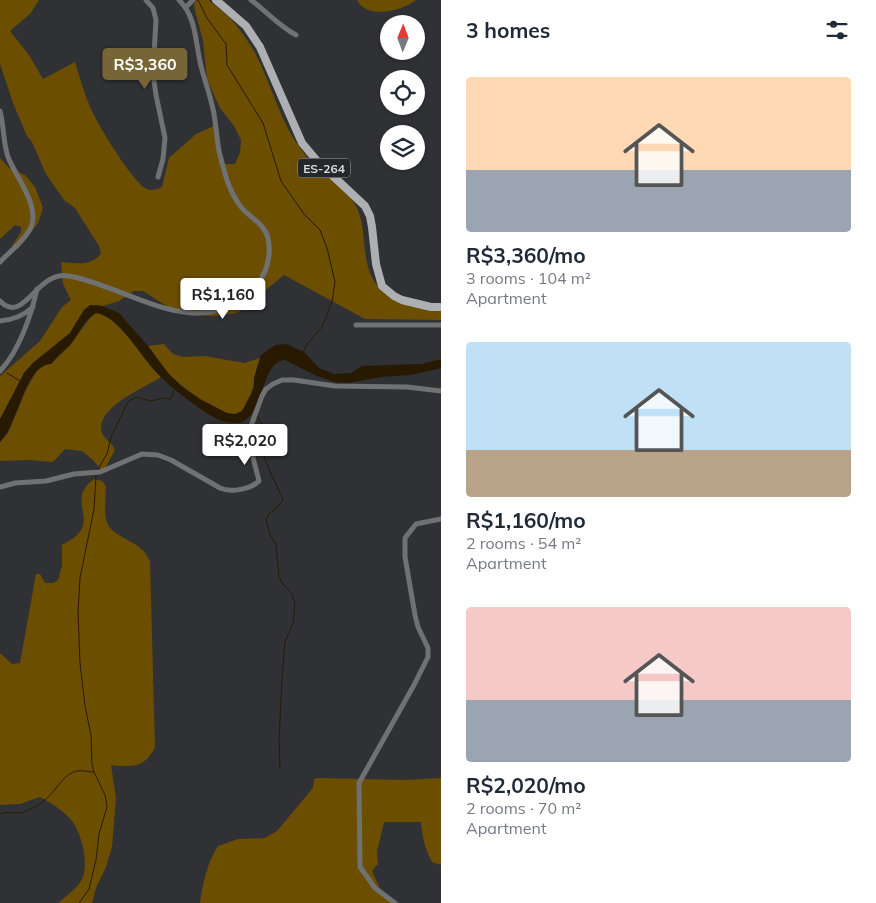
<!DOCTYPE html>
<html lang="en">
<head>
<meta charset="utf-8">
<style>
	:root { --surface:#fff; --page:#f2f2f3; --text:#1f2937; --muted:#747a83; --accent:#786536 }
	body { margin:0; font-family:Mulish,sans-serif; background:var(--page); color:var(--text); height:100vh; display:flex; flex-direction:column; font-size:19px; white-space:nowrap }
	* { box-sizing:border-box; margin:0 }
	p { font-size:16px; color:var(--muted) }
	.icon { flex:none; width:28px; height:28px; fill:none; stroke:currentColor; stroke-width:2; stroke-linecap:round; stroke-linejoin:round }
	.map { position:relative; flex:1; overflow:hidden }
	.side { display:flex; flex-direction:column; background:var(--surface); width:435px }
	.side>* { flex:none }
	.needle { width:32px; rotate:1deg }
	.fabs { position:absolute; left:380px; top:15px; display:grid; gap:10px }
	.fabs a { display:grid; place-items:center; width:45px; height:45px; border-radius:50%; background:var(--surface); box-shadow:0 1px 4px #0004; font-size:25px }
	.price { position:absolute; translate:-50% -42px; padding:0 11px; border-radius:5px; background:#fff; color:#222; font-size:16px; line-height:32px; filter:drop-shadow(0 1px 2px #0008) }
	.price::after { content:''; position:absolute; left:50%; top:30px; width:15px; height:11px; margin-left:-8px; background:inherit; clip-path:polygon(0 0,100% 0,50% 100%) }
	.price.selected { background:var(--accent); color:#fff }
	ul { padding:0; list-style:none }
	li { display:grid; align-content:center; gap:10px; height:265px; padding:0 25px }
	li span { display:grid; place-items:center; height:155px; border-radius:5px; color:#555 }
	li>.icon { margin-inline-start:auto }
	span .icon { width:90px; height:90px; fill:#fffc; stroke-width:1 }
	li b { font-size:21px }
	h2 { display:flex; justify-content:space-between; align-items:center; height:60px; padding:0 25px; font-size:21px }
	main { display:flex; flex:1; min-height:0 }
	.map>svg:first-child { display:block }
	.green { fill:#6c4e01 }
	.water { fill:#271a00 }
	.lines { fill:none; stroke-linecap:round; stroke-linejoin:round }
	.stream { stroke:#271a00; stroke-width:1 }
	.minor { stroke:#6f7172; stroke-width:5 }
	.primary { stroke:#adafb2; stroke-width:8 }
	.labels { text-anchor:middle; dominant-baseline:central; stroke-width:4; stroke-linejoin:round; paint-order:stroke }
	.shield { fill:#25282a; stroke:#a4a5a7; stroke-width:1 }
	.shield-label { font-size:12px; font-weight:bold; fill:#dadbdd }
</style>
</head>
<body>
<main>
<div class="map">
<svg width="441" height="903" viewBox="0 0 441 903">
	<rect width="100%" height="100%" fill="#2f3134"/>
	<g class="green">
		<path d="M0,0H39L30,14L10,31L29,55L43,79L75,62C81,82 87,103 97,121C104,134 135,185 147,189C153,191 158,189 162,187L169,158L196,134L214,126L225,164H235L240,152L241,140L234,126L220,108L207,79L203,41L195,10L194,3L197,0H209C216,7 226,13 232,20C240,29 248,41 254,51C271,82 279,119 300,148C315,170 343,182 356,206C370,233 357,269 383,291L441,308V320L365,319L284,275L243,309L237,313L217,316L188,315L171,309L143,291H134L119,301L103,306L97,305L84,310L70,333L33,363L24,373L0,420V376L40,341L62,307L71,300L63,284L61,262C76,263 89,267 101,254L99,246L75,208L64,200L46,174L32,142L27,136L13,103L0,64Z"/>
		<path d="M357,0H416C402,11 367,20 357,0Z"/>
		<path d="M0,158L9,168L25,175L35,187L43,208L38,223L18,249L12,246L21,232V227L15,225L0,239Z"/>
		<path d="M96,313C118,315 145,362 161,377C144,388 101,405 101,428C101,438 112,441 115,450L103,472L93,460L82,451L65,449L53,462L29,460L0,461V442L8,433L26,390L37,370L42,365L51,364L70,345L90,318Z"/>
		<path d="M164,344L173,354L183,357L205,356L244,363L260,358C253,374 255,399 241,412C227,425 179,384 169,374C161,365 155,355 148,346Z"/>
		<path d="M94,479L102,481L106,486C106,497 104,509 106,519C110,540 142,538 150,562L155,747C145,768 132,767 111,765L116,798L112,847L106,867L96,888L92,903H58C65,897 76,889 81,881C90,866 82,834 72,821C64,811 51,803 40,797L20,804L0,805V653L12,664L20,663L36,574H40L45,583H53L58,580L62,566V545C69,541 77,537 81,530C91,514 69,497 94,479Z"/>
		<path d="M318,778L406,780L441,778V865L432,862C425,849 422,836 421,822H384L377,852L378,864L372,871L382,893L399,903H200C203,883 207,863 218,846L238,839L265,838L277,831L313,788L314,779Z"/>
	</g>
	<path class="water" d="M90,305L102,306L119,313L148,346L168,373L181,386L200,399L227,413L235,414L242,411L254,388V378L261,355L275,345L286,344L304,352L319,368L334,374L351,373L362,366L422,364L441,359V368L411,375L381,377L348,383L335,382L317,376L285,360C260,361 264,421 237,423C224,424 212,417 202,410C185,398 169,386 155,371C141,356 117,314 96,313C84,319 79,334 71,344C64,351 57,356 51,364C23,366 19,425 0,442V419L24,373L33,363L70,333L84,310Z"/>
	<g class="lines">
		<g class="stream">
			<path d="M198,0L207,18L226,44L227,65L263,123L281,181L304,214L320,230L327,248L335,282L332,302L322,327L307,344L303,352"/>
			<path d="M7,373L20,381"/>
			<path d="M257,416L263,425C255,450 274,477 283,500L275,510L269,513L266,520L270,534L276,545L279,576L282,583L292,594L295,604L293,623L285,642L282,678L279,741L280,768"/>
			<path d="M98,469L107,454L111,437L126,406L129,401L137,397L151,401L164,398L171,399L174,390"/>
			<path d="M0,814C9,810 17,816 26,811C33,808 40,805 46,799C56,791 64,773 77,771C82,770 88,772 93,772"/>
			<path d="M79,903L89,889L96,860L99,834L107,807L105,795L94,772L92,764L91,735L85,706L80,663L78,612L80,578L94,509L96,476"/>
		</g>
		<g class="minor">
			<path d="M146,0L153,8L156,20L154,55V81L156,95L165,138L163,159L158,177"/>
			<path d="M251,0C266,11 279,26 296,35"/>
			<path d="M186,7L193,0"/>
			<path d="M0,111C4,126 3,142 8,157C16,178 43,208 29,231C22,243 9,252 0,262"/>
			<path d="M0,301C24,326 36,270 69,276C131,287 196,345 253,289C266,276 272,257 268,238C265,224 249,217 241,207C228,190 224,171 219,151C217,139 216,126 214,114C211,97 205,82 201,66C195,42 197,18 179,0"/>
			<path d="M0,321C13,320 23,316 33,307"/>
			<path d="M356,325H441"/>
			<path d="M0,371C19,351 31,316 37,289"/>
			<path d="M0,487L15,483L46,481L74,474L100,472L142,454L158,455L171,460L220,488C231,493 251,489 259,481L249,442L248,434L262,396L266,389L273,384L282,380H294L335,386L407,387L441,391"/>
			<path d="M395,903L375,888L360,867L359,783L414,685L428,657V648L418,627L415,615L405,557V538L416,524L441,519"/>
		</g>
		<path class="primary" d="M216,0L246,26L260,47L302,143L318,162L365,206L370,216L372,227L376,264L382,286L394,296L402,300L431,307H441"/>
	</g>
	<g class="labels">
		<rect class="shield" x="298" y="158.5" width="52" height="19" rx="4"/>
		<g class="shield-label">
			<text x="324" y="168">ES-264</text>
		</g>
	</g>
</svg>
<div class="fabs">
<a><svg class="needle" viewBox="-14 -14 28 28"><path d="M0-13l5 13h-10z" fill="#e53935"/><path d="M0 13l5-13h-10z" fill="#747a83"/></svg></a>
<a><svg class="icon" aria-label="locate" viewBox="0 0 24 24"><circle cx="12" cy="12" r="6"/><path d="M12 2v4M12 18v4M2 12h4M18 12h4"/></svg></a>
<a><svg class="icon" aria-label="layers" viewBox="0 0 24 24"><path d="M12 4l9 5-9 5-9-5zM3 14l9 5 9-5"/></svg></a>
</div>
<b class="price selected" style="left:145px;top:90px">R$3,360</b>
<b class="price" style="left:223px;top:320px">R$1,160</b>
<b class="price" style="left:245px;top:466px">R$2,020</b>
</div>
<section class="side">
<h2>3 homes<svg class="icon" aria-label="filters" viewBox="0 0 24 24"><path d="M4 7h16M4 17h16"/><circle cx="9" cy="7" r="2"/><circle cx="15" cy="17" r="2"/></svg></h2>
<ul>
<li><span style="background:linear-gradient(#ffd9b3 60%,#9aa5b1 0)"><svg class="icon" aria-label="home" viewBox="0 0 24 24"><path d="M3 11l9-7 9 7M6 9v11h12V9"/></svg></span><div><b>R$3,360/mo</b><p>3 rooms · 104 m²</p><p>Apartment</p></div></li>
<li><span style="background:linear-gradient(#bfe0f5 70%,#b9a48a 0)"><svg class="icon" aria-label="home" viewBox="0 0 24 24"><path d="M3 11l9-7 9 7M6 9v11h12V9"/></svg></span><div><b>R$1,160/mo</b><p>2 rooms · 54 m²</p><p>Apartment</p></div></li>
<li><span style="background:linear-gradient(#f6c9c9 60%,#9aa5b1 0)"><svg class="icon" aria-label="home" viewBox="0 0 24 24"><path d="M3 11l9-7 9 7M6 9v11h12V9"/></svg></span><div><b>R$2,020/mo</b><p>2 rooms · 70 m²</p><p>Apartment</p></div></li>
</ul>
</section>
</main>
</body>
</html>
